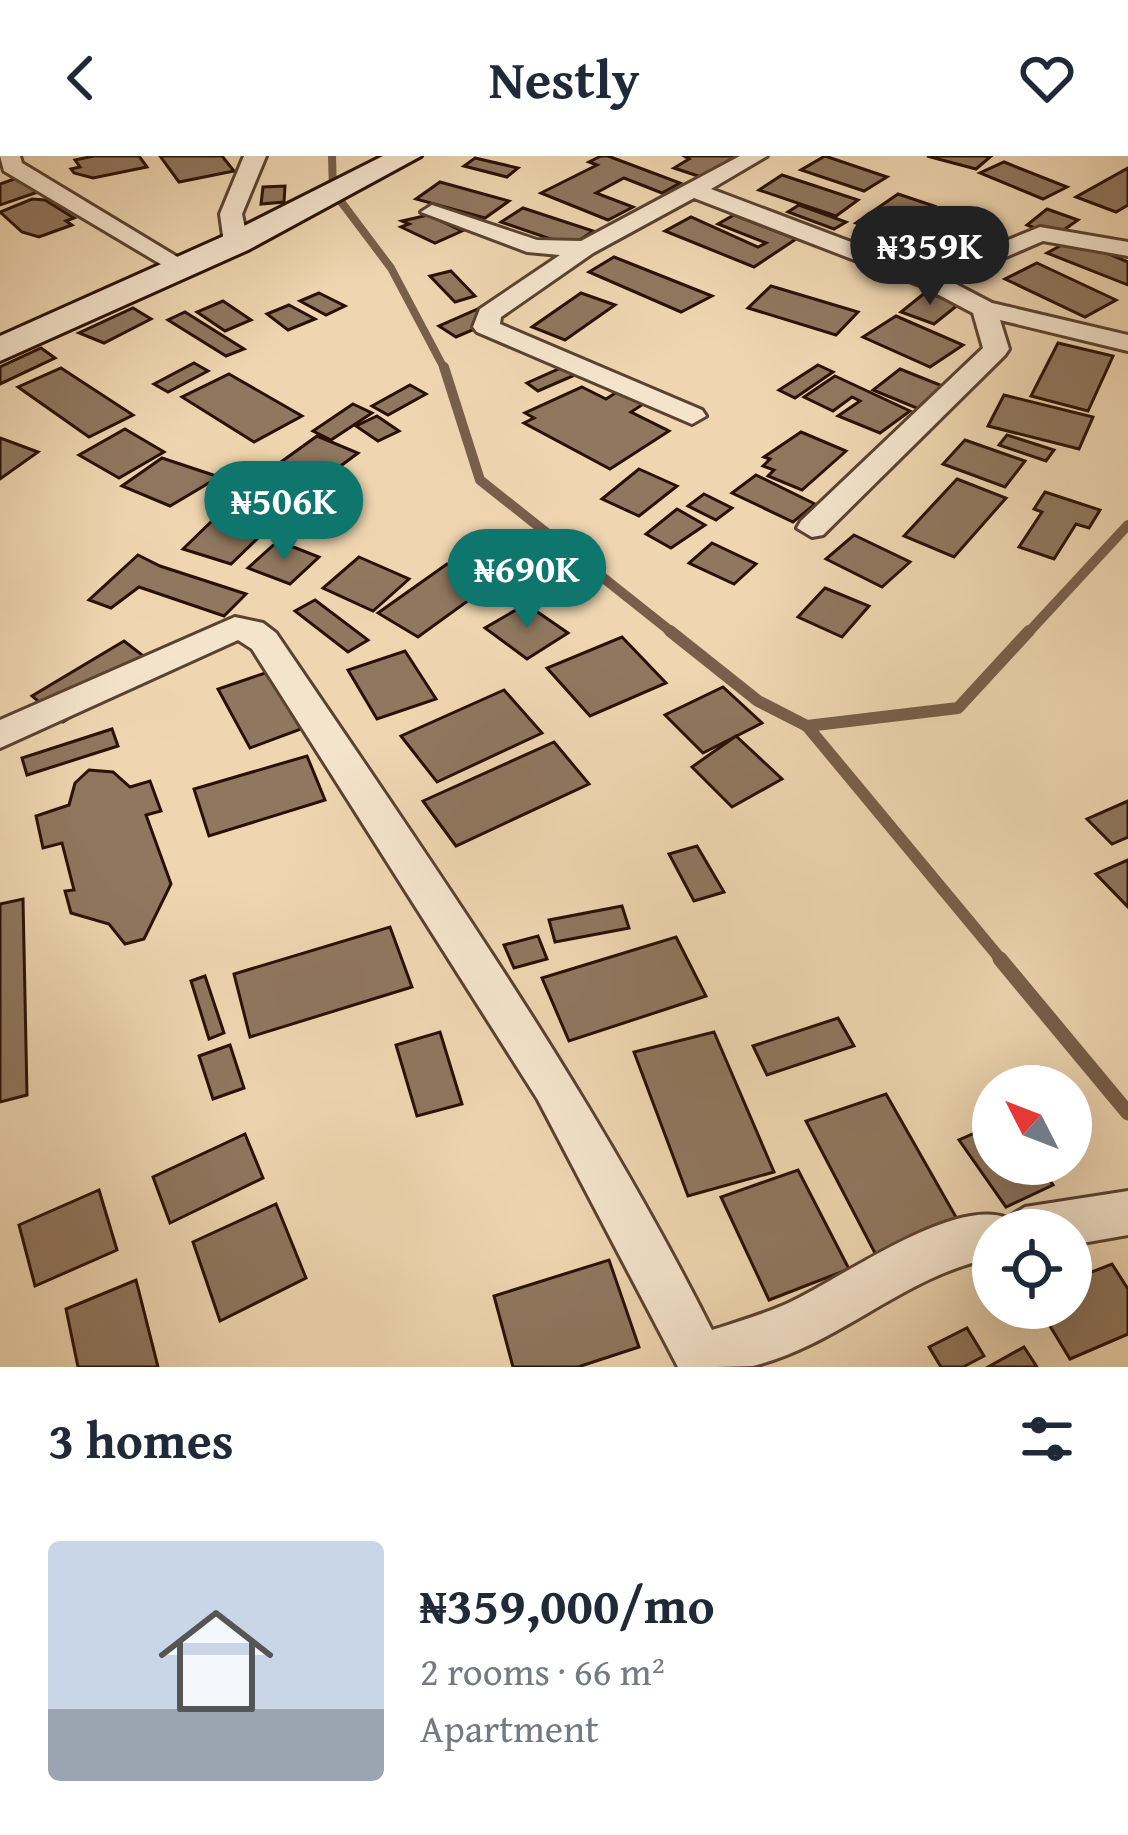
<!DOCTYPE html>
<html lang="en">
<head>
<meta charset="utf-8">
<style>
	:root { --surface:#fff; --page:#f6f6f7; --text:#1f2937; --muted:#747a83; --line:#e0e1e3; --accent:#0f766e }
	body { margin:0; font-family:"Gentium Book Plus",serif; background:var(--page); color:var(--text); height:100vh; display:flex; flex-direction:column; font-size:45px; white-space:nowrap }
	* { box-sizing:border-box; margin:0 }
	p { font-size:39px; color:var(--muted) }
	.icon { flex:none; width:66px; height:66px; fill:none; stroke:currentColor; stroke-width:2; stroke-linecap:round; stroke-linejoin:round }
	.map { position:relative; height:1211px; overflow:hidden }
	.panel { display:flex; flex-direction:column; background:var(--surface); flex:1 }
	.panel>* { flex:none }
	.needle { width:78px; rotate:312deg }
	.buttons { position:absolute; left:972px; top:909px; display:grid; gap:24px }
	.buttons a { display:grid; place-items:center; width:120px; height:120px; border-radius:50%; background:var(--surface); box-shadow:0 12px 48px #0002; font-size:60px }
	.price { position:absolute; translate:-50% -102px; padding:0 27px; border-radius:42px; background:var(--accent); color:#fff; font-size:39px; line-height:78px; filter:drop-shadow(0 3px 6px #0008) }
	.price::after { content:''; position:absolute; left:50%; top:72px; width:36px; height:27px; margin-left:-18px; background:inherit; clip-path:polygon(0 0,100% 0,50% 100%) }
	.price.current { background:#222; color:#fff }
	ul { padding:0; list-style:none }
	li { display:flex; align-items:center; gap:36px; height:300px; padding:0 48px }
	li+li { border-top:3px solid var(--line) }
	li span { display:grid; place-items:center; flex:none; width:336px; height:240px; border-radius:12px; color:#555 }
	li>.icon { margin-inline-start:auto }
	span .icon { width:144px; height:144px; fill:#fffc; stroke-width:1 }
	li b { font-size:51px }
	h2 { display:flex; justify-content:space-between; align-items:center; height:144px; padding:0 48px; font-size:51px }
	header { display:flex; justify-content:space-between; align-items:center; height:156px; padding:0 48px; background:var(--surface); font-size:54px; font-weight:600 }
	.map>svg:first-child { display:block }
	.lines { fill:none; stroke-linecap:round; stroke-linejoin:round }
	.stream-far3 { stroke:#785f4a; stroke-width:8 }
	.stream-far2 { stroke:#785f4a; stroke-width:10 }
	.stream-far1 { stroke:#785f4a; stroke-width:12 }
	.stream { stroke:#785f4a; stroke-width:15 }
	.building { fill:#90775f; stroke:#291006; stroke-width:3 }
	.street-casing { stroke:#5a4231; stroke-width:6 }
	.secondary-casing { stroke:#291006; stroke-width:6 }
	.street { fill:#f5e4cc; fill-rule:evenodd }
	.secondary { fill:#f5e4cc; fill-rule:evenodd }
</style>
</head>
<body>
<header><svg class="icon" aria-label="back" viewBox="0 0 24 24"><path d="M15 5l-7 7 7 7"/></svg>Nestly<svg class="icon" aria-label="heart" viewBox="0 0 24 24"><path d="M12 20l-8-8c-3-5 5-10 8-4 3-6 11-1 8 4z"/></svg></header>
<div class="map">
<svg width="1128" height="1211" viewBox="0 0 1128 1211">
	<rect width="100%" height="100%" fill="#efd6b1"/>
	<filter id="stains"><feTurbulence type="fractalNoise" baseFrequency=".00167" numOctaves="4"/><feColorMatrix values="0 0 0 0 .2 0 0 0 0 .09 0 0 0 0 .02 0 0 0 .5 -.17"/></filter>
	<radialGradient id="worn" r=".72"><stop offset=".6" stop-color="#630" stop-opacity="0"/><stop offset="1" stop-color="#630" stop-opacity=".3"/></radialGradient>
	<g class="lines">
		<path class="stream-far3" d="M332,0L333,35L391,112L445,214"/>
		<g class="stream-far2">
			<path d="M444,211L480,324L674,478"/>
			<path d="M1027,478L1128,369"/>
		</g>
		<g class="stream-far1">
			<path d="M670,475L758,545L807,570"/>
			<path d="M1003,806L807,570L958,552L1029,475"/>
		</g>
		<path class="stream" d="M1000,803L1128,957"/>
	</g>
	<g class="building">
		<path d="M94,0H139L147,11L93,22L74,17L71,13L80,11L75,4Z"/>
		<path d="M160,0H222L234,15L179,26Z"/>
		<path d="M601,0H608L680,27L662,37L624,22L596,37L633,51L608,64L541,37L597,9L589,6Z"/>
		<path d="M744,0L707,23L674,12L689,3L684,0Z"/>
		<path d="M825,0L887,21L864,35L801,14Z"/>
		<path d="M927,0H985L990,1L976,13Z"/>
		<path d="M475,2L518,12L507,21L464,10Z"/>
		<path d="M1004,6L1067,31L1043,43L980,17Z"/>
		<path d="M1128,12V49L1116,56L1076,41Z"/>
		<path d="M782,19L858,44L836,60L759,34Z"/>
		<path d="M17,22L38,36L0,49V28Z"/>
		<path d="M440,26L509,45L485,62L416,43Z"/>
		<path d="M285,30L284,46L261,48L263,31Z"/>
		<path d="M898,38L934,50L893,79L856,67Z"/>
		<path d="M32,43L45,44L74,62L66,65L72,69L39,81L22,76L0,56Z"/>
		<path d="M799,49L846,66L834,73L788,56Z"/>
		<path d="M523,52L593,75L571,90L501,66Z"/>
		<path d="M1047,53L1078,64L1055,80L1027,69Z"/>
		<path d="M428,59L462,75L435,87L401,71L409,68L402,65Z"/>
		<path d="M734,59L796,83L754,111L665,75L691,61L758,91L766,87L718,68Z"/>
		<path d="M1073,83L1128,106V129L1047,97Z"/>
		<path d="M614,101L712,140L681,156L589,116Z"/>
		<path d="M1037,107L1116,144L1085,161L1005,123Z"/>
		<path d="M451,115L475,140L455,146L430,120Z"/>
		<path d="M771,130L858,156L836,179L748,152Z"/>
		<path d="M926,136L959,148L934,168L901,156Z"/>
		<path d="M319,137L345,150L326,159L300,145Z"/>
		<path d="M581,137L615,149L565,184L532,171Z"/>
		<path d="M223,145L251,164L225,175L197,156Z"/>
		<path d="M289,149L315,163L288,174L267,158Z"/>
		<path d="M133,152L151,163L104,187L79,177Z"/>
		<path d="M480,152L498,163L456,181L439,170Z"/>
		<path d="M185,156L244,193L226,200L168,164Z"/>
		<path d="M896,160L963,189L930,211L863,181Z"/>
		<path d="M1058,187L1113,200L1088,255L1031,240Z"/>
		<path d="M41,192L55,202L0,228V211Z"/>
		<path d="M194,207L208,215L168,236L154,228Z"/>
		<path d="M818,209L833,216L795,242L779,234Z"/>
		<path d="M563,211L575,219L538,235L527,227Z"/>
		<path d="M61,212L133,259L89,281L18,231Z"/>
		<path d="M900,213L945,231L919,253L873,234Z"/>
		<path d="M229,218L302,260L254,286L182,241Z"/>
		<path d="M835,220L910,255L880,277L838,260L860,245L852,241L833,255L804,241Z"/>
		<path d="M410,229L426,238L388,259L372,250Z"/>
		<path d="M582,231L606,243L620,234L645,247L631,256L669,275L610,313L524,267L534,262L525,257Z"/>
		<path d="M1004,239L1093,261L1079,293L988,270Z"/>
		<path d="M353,248L372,257L331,284L313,275Z"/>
		<path d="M377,260L399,275L378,285L356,270Z"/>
		<path d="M125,273L164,296L119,322L79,299Z"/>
		<path d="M801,276L846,295L802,334L768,320L774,314L763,310L770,303L764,301Z"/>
		<path d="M1007,279L1054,294L1046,305L999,289Z"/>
		<path d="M317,280L358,297L315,329L274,311Z"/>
		<path d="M0,282L38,296L0,323Z"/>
		<path d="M965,284L1025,305L1005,331L943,308Z"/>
		<path d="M162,302L219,321L170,350L122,330Z"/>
		<path d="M639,313L677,330L639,360L602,343Z"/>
		<path d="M756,319L815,348L793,366L732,337Z"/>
		<path d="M957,323L1006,342L954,401L904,380Z"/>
		<path d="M1045,336L1100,354L1089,372L1076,368L1054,403L1019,391L1042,356L1034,353Z"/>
		<path d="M704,338L732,352L716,364L688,350Z"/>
		<path d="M677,353L705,369L671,392L646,378Z"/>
		<path d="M212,365L260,380L231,408L183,393Z"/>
		<path d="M854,379L910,406L882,431L826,403Z"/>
		<path d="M278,385L319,401L290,428L248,412Z"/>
		<path d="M712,387L756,408L734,428L689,407Z"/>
		<path d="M138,399L160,410L246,438L224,460L139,431L111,452L89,444Z"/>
		<path d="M359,401L409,423L373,455L323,432Z"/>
		<path d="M447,408L487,431L418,481L378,457Z"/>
		<path d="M825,432L869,450L842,481L798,461Z"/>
		<path d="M315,444L368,484L348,496L295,455Z"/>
		<path d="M526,448L568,477L527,503L485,472Z"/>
		<path d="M622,481L666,527L590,560L547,512Z"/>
		<path d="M124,485L155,509L63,566L32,540Z"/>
		<path d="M405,495L436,543L377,563L348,514Z"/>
		<path d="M268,516L301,573L250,592L218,533Z"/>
		<path d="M723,531L762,567L703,597L665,559Z"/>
		<path d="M504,534L542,577L437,626L401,580Z"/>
		<path d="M112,573L118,590L27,619L22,602Z"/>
		<path d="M736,580L782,623L732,651L692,611Z"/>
		<path d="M554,586L589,628L456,690L423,645Z"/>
		<path d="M307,600L325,644L209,680L194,633Z"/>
		<path d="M89,614L113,616L130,631L150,625L161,655L146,659L171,728L144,783L125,788L109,768L71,757L65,735L74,734L62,687L43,692L36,660L69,649L75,627Z"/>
		<path d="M1128,645V681L1112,688L1087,663Z"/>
		<path d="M697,690L724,736L694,745L669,698Z"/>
		<path d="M1128,704V751L1096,718Z"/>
		<path d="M23,743L27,939L0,946V748Z"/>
		<path d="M622,750L629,772L555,786L549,764Z"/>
		<path d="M390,771L412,831L250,881L234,818Z"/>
		<path d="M538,780L547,803L514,812L504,789Z"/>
		<path d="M676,781L706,840L569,885L542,822Z"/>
		<path d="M205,820L224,877L209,883L191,825Z"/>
		<path d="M838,862L854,890L767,919L753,890Z"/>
		<path d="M440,876L462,948L417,960L396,889Z"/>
		<path d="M714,876L774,1016L688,1040L634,896Z"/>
		<path d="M230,889L244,932L213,943L199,900Z"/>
		<path d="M886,938L961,1070L877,1101L806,965Z"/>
		<path d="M993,969V1008H1038L1053,1029L1006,1051L959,984Z"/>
		<path d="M245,978L263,1022L170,1067L153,1021Z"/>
		<path d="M798,1014L849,1113L769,1144L721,1041Z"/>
		<path d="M99,1034L117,1094L35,1130L19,1069Z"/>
		<path d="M276,1048L306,1122L220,1165L193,1086Z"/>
		<path d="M609,1104L639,1191L578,1211H513L494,1140Z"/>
		<path d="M1112,1108L1128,1133V1178L1070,1203L1039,1152H1071V1124Z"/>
		<path d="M136,1124L158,1211H78L66,1153Z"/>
		<path d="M967,1172L984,1200L963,1211H941L929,1191Z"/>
		<path d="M1024,1191L1037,1211H988Z"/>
	</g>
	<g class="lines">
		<defs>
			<g id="street">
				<path d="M0,0H20L22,7L194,111L174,116L4,15Z"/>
				<path d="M244,0H266L242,58L248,87L236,94L224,87L220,58Z"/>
				<path d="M740,0H767L711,33L930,116L1040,71L1128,86V100L1043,85L950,125L992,147L1128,179V195L1000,164L1009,193L1005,199L823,379L812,381L797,372L801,365L983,192L973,157L922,130L694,42L593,97L501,161L500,168L702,254L706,260L692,268L477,176L473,171L480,153L560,99L527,96L421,56L432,49L537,84L581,85Z"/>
				<path d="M235,461L263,467L276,477C430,704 588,928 712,1174C736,1166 761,1159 784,1149C837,1126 952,1040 1007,1062L1025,1051L1128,1035V1079L1071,1089V1074H993V1102C906,1118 839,1189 753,1210C730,1211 701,1211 678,1211L538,944L252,493L238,484L0,592V564Z"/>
			</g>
			<path id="secondary" d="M383,0H421L248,94L0,205V180L224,80Z"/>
		</defs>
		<use href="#street" class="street-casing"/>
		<use href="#secondary" class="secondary-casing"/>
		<use href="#street" class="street"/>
		<use href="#secondary" class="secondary"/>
	</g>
	<rect width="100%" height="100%" filter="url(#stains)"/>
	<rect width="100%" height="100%" fill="url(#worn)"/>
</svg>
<div class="buttons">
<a><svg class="needle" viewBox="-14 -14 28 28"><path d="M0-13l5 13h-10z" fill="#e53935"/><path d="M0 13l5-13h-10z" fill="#747a83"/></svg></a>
<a><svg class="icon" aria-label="locate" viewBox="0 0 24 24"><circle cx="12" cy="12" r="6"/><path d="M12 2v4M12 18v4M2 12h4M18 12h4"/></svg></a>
</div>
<b class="price current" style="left:930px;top:152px">₦359K</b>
<b class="price" style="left:284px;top:407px">₦506K</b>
<b class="price" style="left:527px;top:475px">₦690K</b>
</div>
<section class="panel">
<h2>3 homes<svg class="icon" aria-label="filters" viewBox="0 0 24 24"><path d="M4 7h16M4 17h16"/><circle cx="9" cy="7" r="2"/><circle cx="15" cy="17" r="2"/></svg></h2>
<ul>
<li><span style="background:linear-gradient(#c9d6e8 70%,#9aa5b1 0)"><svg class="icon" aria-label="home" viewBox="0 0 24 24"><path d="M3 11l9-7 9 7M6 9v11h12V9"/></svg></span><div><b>₦359,000/mo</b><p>2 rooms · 66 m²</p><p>Apartment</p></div></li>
</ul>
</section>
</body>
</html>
